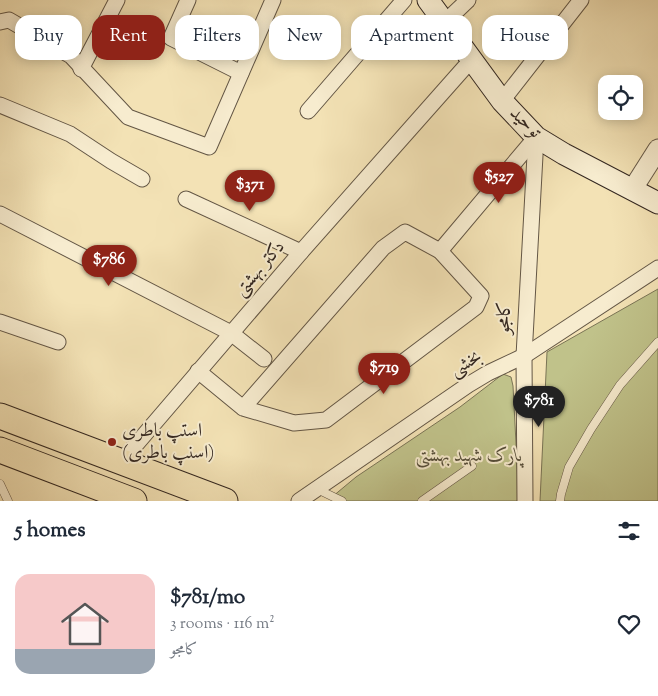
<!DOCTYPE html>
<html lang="en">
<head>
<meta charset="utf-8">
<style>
	:root { --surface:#fff; --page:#f6f6f7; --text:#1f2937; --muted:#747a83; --line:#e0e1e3; --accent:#8f2418 }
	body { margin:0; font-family:"Sorts Mill Goudy",Amiri,serif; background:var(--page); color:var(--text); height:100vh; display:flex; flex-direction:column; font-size:19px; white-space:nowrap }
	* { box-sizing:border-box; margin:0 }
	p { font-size:16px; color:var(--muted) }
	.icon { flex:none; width:28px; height:28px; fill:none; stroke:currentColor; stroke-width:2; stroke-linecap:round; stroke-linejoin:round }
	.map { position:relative; height:501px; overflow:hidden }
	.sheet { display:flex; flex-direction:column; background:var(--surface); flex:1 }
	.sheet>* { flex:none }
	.hud { position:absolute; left:15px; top:15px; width:629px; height:45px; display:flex; gap:10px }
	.controls { position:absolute; left:598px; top:75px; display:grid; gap:10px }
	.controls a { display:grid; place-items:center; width:45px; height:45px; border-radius:10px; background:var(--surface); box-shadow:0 2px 12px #0003; font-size:25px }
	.price { position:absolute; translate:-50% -42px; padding:0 11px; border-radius:18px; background:var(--accent); color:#fff; font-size:16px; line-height:32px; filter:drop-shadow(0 1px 2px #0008) }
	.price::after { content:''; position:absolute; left:50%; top:30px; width:15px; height:11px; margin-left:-8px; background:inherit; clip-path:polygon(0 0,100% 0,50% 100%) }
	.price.current { background:#222; color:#fff }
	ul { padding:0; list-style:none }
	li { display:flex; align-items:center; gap:15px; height:125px; padding:0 15px }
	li+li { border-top:1px solid var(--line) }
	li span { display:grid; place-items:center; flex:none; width:140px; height:100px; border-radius:15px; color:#555 }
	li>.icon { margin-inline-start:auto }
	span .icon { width:60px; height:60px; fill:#fffc; stroke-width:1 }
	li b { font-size:21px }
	h2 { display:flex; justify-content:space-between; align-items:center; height:60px; padding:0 15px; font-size:21px }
	.pill { padding:0 18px; border-radius:15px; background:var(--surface); box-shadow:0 2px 12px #0003; font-size:18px; line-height:45px }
	.pill.current { background:var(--accent); color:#fff }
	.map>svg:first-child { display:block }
	.green { fill:#c0c28a; stroke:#7a7455 }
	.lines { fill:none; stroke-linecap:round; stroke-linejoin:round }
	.service-casing { stroke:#635645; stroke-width:9 }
	.minor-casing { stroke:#635645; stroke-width:17 }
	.tertiary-casing { stroke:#635645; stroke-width:21 }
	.secondary-casing { stroke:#332720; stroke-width:23 }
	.trunk-casing { stroke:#332720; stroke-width:27 }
	.service { stroke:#f7eccf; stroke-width:8 }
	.minor { stroke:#f7eccf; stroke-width:15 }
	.tertiary { stroke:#f7eccf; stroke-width:19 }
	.secondary { stroke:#f7eccf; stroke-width:21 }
	.trunk { stroke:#f3e2b5; stroke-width:25 }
	.poi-dot { fill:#8f2418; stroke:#f7eccf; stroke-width:2 }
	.labels { text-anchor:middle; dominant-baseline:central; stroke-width:4; stroke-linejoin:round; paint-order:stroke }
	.street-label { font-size:19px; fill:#332720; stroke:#f7eccf }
	.poi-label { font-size:19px; fill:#332720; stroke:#f7eccf; text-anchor:start }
	.park-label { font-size:19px; font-style:italic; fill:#564e3a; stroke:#f7eccf }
</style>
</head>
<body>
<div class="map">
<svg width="658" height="501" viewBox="0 0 658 501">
	<rect width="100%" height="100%" fill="#f3e2b5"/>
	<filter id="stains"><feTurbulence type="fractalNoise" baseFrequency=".004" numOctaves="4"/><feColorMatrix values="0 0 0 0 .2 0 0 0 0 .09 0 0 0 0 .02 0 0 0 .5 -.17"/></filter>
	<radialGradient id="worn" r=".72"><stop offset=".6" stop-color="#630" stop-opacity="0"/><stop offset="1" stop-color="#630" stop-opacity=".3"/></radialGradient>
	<g class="green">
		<path d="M658,289V501H540L547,352Z"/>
		<path d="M503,374L511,377L513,386L519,501H343L332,497L356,477L460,407Z"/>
	</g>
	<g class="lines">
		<defs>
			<g id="service">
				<path d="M0,484L8,501"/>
				<path d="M317,489L342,501"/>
				<path d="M422,501L472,466"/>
				<path d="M560,501L561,494L569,467L591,429L620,385L658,342"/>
			</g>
			<g id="minor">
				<path d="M188,0L171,38L241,73"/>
				<path d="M0,22L9,20L71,56L128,117L209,147L273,0"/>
				<path d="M445,22L468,0"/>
				<path d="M81,69L117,0"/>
				<path d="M502,101L581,0"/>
				<path d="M0,105L70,134L111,161L142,179"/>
				<path d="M308,111L404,0"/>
				<path d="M186,199L301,252"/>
				<path d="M0,214L231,333L264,359"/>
				<path d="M440,251L536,137"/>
				<path d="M0,322L58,342"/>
				<path d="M198,371L243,408L294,423L326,420L476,307L481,296L440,251L405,232L383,248L243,408"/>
				<path d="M121,462L301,252L472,59"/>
				<path d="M299,501L468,385L488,373L524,356L658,268"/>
				<path d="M525,501L524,356L536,137"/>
			</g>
			<path id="tertiary" d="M632,190L658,149"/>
			<path id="secondary" d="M428,0L502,101L536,137L564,154L658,203"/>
			<g id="trunk">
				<path d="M0,416L225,501"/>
				<path d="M0,450L134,501"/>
			</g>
		</defs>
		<use href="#service" class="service-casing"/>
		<use href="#minor" class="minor-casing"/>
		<use href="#tertiary" class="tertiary-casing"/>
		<use href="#secondary" class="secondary-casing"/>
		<use href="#trunk" class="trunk-casing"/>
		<use href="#service" class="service"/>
		<use href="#minor" class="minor"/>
		<use href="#tertiary" class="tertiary"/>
		<use href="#secondary" class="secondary"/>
		<use href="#trunk" class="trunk"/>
	</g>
	<circle class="poi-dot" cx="112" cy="442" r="5"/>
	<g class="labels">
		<g class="street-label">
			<text transform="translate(525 123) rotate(44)">توحید</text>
			<text transform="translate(260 269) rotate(-49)">دکتر بهشتی</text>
			<text transform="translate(505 318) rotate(-87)">کامجو</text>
			<text transform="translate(466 364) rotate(-31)">بخشی</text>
		</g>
		<g class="poi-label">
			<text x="122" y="431">استپ باطری<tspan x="122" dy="22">(اسنپ باطری)</tspan></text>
		</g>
		<g class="park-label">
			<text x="469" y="456">پارک شهید بهشتی</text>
		</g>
	</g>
	<rect width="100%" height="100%" filter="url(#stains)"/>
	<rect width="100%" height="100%" fill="url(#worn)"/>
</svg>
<div class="controls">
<a><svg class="icon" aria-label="locate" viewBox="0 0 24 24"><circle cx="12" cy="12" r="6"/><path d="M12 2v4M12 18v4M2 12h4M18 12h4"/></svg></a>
</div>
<b class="price" style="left:499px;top:204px">$527</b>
<b class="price" style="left:250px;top:212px">$371</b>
<b class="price" style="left:109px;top:287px">$786</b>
<b class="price" style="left:384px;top:395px">$719</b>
<b class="price current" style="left:539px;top:428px">$781</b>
<div class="hud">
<a class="pill">Buy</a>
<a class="pill current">Rent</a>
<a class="pill">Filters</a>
<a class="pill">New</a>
<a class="pill">Apartment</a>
<a class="pill">House</a>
</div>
</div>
<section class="sheet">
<h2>5 homes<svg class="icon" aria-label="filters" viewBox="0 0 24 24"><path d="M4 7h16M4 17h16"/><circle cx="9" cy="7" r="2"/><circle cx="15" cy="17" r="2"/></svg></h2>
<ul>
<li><span style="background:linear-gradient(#f6c9c9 75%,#9aa5b1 0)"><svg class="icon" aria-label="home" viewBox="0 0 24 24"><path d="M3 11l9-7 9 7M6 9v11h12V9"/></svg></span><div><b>$781/mo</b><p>3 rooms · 116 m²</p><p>کامجو</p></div><svg class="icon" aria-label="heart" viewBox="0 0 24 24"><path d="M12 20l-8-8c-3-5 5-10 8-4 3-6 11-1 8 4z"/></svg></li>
</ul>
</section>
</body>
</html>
